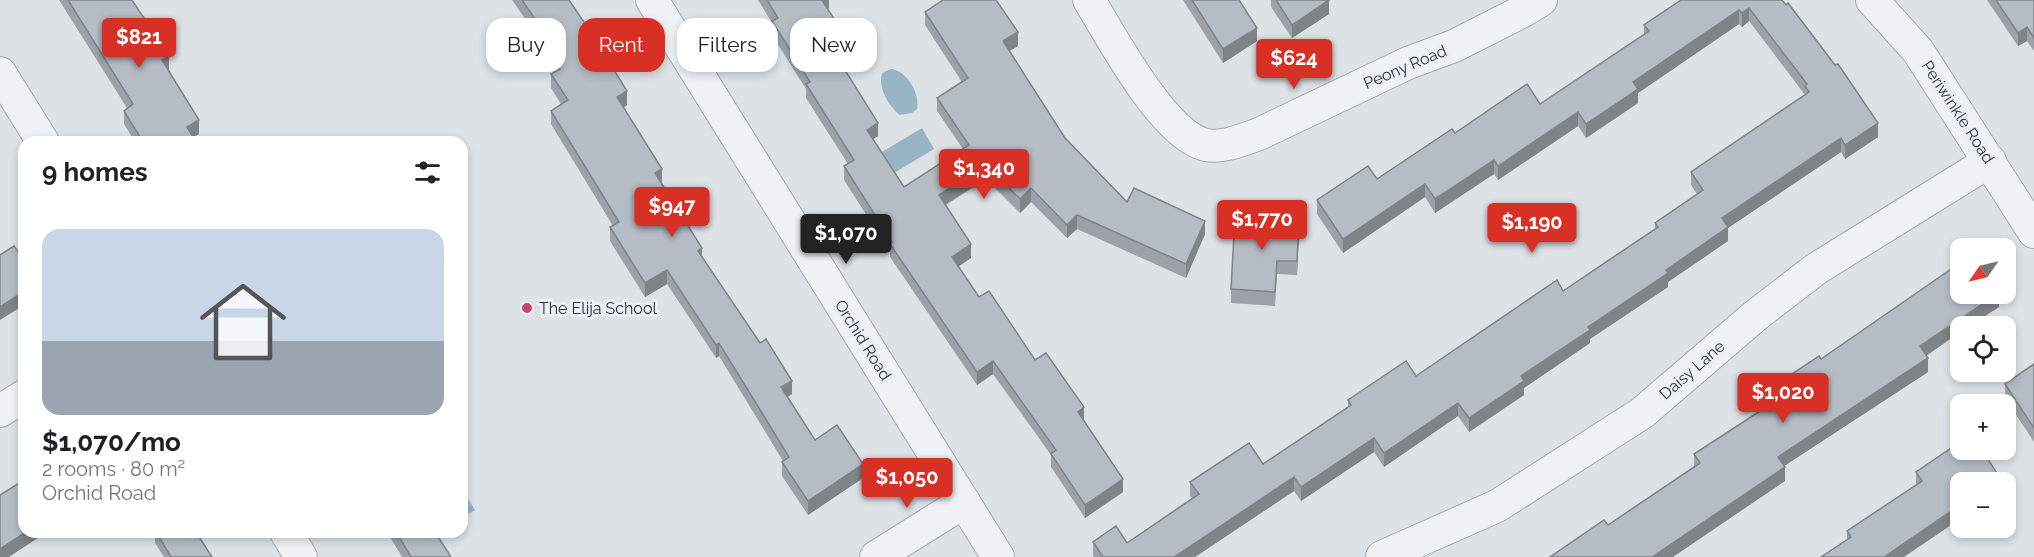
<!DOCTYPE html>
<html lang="en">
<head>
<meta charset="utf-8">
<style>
	:root { --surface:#fff; --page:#f2f2f2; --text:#202124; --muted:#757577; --line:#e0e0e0; --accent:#d93025 }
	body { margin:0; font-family:Raleway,sans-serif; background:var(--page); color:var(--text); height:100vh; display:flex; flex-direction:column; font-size:22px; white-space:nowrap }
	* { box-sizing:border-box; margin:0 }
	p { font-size:20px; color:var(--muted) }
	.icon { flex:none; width:33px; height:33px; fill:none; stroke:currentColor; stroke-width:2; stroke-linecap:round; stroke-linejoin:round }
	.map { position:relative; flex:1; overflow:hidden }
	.panel { position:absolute; left:18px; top:136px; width:450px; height:402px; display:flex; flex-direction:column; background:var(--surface); border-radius:18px; box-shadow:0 3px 9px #0003 }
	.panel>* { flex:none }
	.banner { position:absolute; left:486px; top:18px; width:570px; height:54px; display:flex; gap:12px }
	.needle { width:39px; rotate:236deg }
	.controls { position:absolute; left:1950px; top:238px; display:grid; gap:12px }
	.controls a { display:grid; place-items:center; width:66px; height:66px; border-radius:12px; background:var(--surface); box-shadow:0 3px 9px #0003; font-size:30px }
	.price { position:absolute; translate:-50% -51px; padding:0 14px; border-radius:6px; background:var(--accent); color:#fff; font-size:20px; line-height:39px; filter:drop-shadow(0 2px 3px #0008) }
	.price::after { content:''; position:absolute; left:50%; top:36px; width:18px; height:14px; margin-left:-9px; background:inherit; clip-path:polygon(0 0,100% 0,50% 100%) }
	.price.selected { background:#222; color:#fff }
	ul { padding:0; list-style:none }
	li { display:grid; align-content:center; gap:12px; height:318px; padding:0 24px }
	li+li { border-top:2px solid var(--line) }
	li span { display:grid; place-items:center; height:186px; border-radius:18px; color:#555 }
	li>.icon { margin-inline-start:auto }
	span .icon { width:108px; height:108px; fill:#fffc; stroke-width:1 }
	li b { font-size:26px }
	h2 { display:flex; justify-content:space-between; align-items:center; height:72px; padding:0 24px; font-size:26px }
	.tag { padding:0 21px; border-radius:18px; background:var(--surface); box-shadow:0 3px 9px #0003; font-size:21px; line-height:54px }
	.tag.selected { background:var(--accent); color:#fff }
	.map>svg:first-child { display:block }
	.water { fill:#99b4c5 }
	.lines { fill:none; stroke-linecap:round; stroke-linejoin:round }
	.minor-casing { stroke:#a3aab0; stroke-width:34 }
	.minor { stroke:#eff2f5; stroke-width:32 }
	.wall { fill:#9ca2a8 }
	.shaded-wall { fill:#7f8488 }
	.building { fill:#b5bcc3; stroke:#7f8488; stroke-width:1.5 }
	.poi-dot { fill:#c7476b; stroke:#ecf0f4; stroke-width:2 }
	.labels { text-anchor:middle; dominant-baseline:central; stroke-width:6; stroke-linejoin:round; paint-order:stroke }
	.street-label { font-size:16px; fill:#27323c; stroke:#ecf0f4 }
	.poi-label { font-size:16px; fill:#27323c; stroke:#ecf0f4; text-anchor:start }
</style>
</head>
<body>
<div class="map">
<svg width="2034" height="557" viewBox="0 0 2034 557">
	<rect width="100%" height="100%" fill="#dde2e6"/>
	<g class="water">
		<path d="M891,69C907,71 920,93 917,109L912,113L900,115C888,106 878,88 882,73Z"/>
		<path d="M922,128L934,149L894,173L882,152Z"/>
		<path d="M462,489L475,510L462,518Z"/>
	</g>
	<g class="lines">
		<defs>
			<g id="minor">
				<path d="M652,0L998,557"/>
				<path d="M1089,0C1111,36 1164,136 1206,145C1224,148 1242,140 1259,134L1408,63L1454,46L1523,11L1541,0"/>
				<path d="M1872,0L1918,51L2034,232"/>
				<path d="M0,73L43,142"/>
				<path d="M0,411L24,396"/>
				<path d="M286,532L301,557"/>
				<path d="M876,557L964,502"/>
				<path d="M1382,557L1497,506L1642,413L1755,316L1816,269L1990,161"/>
			</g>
		</defs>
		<use href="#minor" class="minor-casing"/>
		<use href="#minor" class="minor"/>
	</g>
	<g class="wall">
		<path d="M59,0H132L169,70L199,134L193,137L196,142H135L124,124V111L127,108Z"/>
		<path d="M512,0H569L627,105L624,107L662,182L661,183L702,257L792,394L788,397L815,440L863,478L808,515L782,476V462L783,461L719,356L716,358L667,284L645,297L610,241V227L613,226L551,124V111L561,104L551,88V74L554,73L552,69V57Z"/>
		<path d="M758,0H829V8L828,9L845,50L836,55L878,136L873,139L904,187L963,149L937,111V98L962,82L925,25V12L1018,46L1009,51L1065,138L1127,202L1205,234L1186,278L1077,229L1067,238L1031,202L1020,213L986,179L946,205L971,258L958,266L979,297L1035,360L1084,421L1123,492L1085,518L1051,467V455L993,374L977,385L890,257V252L844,180V166L848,164L806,98V89L772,35V23Z"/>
		<path d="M1183,0H1239L1257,41L1223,63Z"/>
		<path d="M1271,0H1328L1329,14L1292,38L1271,7Z"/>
		<path d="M1782,0L1878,137L1845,159L1841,152L1728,228V241L1668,282V287L1590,339V343L1524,388V395L1469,432L1458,416L1384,467L1374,452L1301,501L1294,491L1195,557H1094L1093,555V542L1127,543L1192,498L1190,496V482L1263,464L1348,407V400L1416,376L1563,291L1655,229V223L1697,194L1691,185V172L1805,95L1749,21L1742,27L1739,24L1638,93V103L1586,138L1578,126L1498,180L1494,174L1435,213L1425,197L1343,253L1317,214V200L1377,179L1455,133L1540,104L1644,34V25Z"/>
		<path d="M1987,0H2034V51L2027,41L2018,46Z"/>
		<path d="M1299,232L1297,275L1277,274L1275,306L1231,303V289Z"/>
		<path d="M1999,294V307L1968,327H1960V332L1926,356L1928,372L1784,466L1785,481L1608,525L1694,466V454L1764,408L1763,407V393L1821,359Z"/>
		<path d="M2034,364V442L2005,398V384Z"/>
		<path d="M1916,472L2000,483L1847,539V531L1916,485Z"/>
		<path d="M155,532H196L212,557H164L155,543Z"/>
		<path d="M387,532H436L451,557H402Z"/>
	</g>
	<g class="shaded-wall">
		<path d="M821,0H829V8L821,12Z"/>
		<path d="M1329,0V14L1292,38V25Z"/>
		<path d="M1749,8V21L1742,27V13Z"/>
		<path d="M1739,10V24L1638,93V103L1586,138V124L1633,82Z"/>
		<path d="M2027,27V41L2018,46V33Z"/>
		<path d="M1257,28V41L1223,63V49Z"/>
		<path d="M1018,32V46L1003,55V41Z"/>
		<path d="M845,36V50L830,59V46Z"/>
		<path d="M169,56V70L162,60Z"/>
		<path d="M627,91V105L617,111V97Z"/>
		<path d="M1578,112V126L1498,180V166Z"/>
		<path d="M199,120V134L187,141V127Z"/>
		<path d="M878,123V136L867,143V130Z"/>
		<path d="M1878,123V137L1845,159V145Z"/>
		<path d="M1841,138V152L1728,228V241L1668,282V287L1590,339V343L1524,388V395L1469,432V418L1521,376L1666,270L1722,218Z"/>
		<path d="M1494,160V174L1435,213V199Z"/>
		<path d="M986,165V179L939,208V195Z"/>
		<path d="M662,169V182L655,187V173Z"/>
		<path d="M1425,184V197L1343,253V239Z"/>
		<path d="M1031,188V202L1020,213V199Z"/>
		<path d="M1077,215V229L1067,238V225Z"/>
		<path d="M1299,219V232L1297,275V261Z"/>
		<path d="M1205,221V234L1186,278V264Z"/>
		<path d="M971,244V258L952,271V257Z"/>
		<path d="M702,248V262L698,251Z"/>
		<path d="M667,270V284L645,297V283Z"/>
		<path d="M24,291V305L0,320V307Z"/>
		<path d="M1997,294H1999V307L1968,327H1960V332L1920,360V346Z"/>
		<path d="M719,343V356L716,358V345Z"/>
		<path d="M1928,358V372L1778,470V457Z"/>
		<path d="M993,361V374L977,385V372Z"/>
		<path d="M792,381V394L781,400V387Z"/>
		<path d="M1458,403V416L1384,467V453Z"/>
		<path d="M1084,407V421L1078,412Z"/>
		<path d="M1374,438V452L1301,501V487Z"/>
		<path d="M863,464V478L808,515V501Z"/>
		<path d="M1785,467V481L1673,557H1652Z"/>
		<path d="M1294,477V491L1195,557H1174Z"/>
		<path d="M2000,478V483H1993Z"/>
		<path d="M1123,479V492L1085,518V505Z"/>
		<path d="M1960,505V519L1904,557H1884Z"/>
		<path d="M26,532H47L9,557H0V549Z"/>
	</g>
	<g class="building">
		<path d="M68,0H132L169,56L162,60L199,120L187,127L196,142H143L124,111L133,104Z"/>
		<path d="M522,0H569L588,28L627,91L617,97L662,169L655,173L702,248L698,251L760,343L766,339L792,381L781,387L815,440L837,425L863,464L808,501L782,462L789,457L719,343L716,345L667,270L645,283L610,227L619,222L551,111L568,100L551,74L560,69L552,55L557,51Z"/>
		<path d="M767,0H822L845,36L830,46L878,123L867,130L904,187L969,145L937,98L968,78L925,12L943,0H996L1018,32L1003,41L1065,138L1127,202L1134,188L1205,221L1186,264L1077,215L1067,225L1031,188L1020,199L986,165L939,195L971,244L952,257L979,297L989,291L1035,360L1046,353L1084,407L1078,412L1123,479L1085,505L1051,454L1056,450L993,361L977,372L890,244L892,242L844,166L854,160L806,84L810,82L772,21L778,18Z"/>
		<path d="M1192,0H1239L1257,28L1223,49Z"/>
		<path d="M1276,0H1329L1292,25Z"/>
		<path d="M1681,0H1782L1786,5L1788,3L1835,65L1838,64L1878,123L1845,145L1841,138L1722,218L1728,227L1666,270L1668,273L1588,327L1590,330L1521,376L1524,381L1469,418L1458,403L1384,453L1374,438L1301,487L1294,477L1174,557H1103L1093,542L1116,526L1127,543L1199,494L1190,482L1249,443L1263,464L1351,405L1348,400L1406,361L1416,376L1557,280L1563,291L1658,227L1655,223L1703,190L1691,172L1809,92L1805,86L1807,84L1749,8L1742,13L1739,10L1633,82L1638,89L1586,124L1578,112L1498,166L1494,160L1435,199L1425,184L1343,239L1317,200L1368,166L1377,179L1452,129L1455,133L1527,84L1540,104L1649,31L1644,25Z"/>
		<path d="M1996,0H2034V38L2027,27L2018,33Z"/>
		<path d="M1235,215L1299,219L1297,261H1277L1275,292L1231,289Z"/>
		<path d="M14,246L24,260V291L0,307V255Z"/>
		<path d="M1960,263V294H1997L1920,346L1928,358L1778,457L1785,467L1652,557H1550L1604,520L1608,525L1700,463L1694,454L1771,404L1763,393L1819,356L1821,359Z"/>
		<path d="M2034,364V428L2005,384Z"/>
		<path d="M1960,442V450H1982L2000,478L1993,483H1960V505L1884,557H1821L1851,537L1847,531L1922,481L1916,472Z"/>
		<path d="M24,480V532H26L0,549V495Z"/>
		<path d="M156,532H196L212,557H171Z"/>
		<path d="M396,532H435L451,557H411Z"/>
	</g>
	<circle class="poi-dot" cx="527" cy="308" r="6"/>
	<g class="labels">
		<g class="street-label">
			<text transform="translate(1405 67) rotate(-23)">Peony Road</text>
			<text transform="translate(1958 112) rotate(57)">Periwinkle Road</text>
			<text transform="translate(863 340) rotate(58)">Orchid Road</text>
			<text transform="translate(1692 370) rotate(-41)">Daisy Lane</text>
		</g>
		<g class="poi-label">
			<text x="539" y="308">The Elija School</text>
		</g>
	</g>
</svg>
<div class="controls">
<a><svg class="needle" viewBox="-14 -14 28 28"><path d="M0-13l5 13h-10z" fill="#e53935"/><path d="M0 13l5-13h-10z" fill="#757577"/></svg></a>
<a><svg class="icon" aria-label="locate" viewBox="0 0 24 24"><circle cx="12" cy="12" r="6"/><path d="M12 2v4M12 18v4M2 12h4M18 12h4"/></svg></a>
<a>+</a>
<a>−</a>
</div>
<b class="price" style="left:139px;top:69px">$821</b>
<b class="price" style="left:1294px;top:90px">$624</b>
<b class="price" style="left:984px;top:200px">$1,340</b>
<b class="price" style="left:672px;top:238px">$947</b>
<b class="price" style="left:1262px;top:251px">$1,770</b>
<b class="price" style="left:1532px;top:254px">$1,190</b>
<b class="price selected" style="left:846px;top:265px">$1,070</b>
<b class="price" style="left:1783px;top:424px">$1,020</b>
<b class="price" style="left:907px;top:509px">$1,050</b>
<div class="banner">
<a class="tag">Buy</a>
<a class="tag selected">Rent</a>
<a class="tag">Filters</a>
<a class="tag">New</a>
</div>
<section class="panel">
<h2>9 homes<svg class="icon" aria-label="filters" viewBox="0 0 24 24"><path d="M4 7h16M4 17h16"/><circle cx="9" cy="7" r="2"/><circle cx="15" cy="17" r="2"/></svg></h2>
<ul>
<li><span style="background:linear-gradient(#c9d6e8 60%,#9aa5b1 0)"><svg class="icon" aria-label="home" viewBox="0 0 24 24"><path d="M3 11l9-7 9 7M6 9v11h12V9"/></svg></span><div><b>$1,070/mo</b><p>2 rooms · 80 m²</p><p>Orchid Road</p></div></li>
</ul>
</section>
</div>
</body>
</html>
